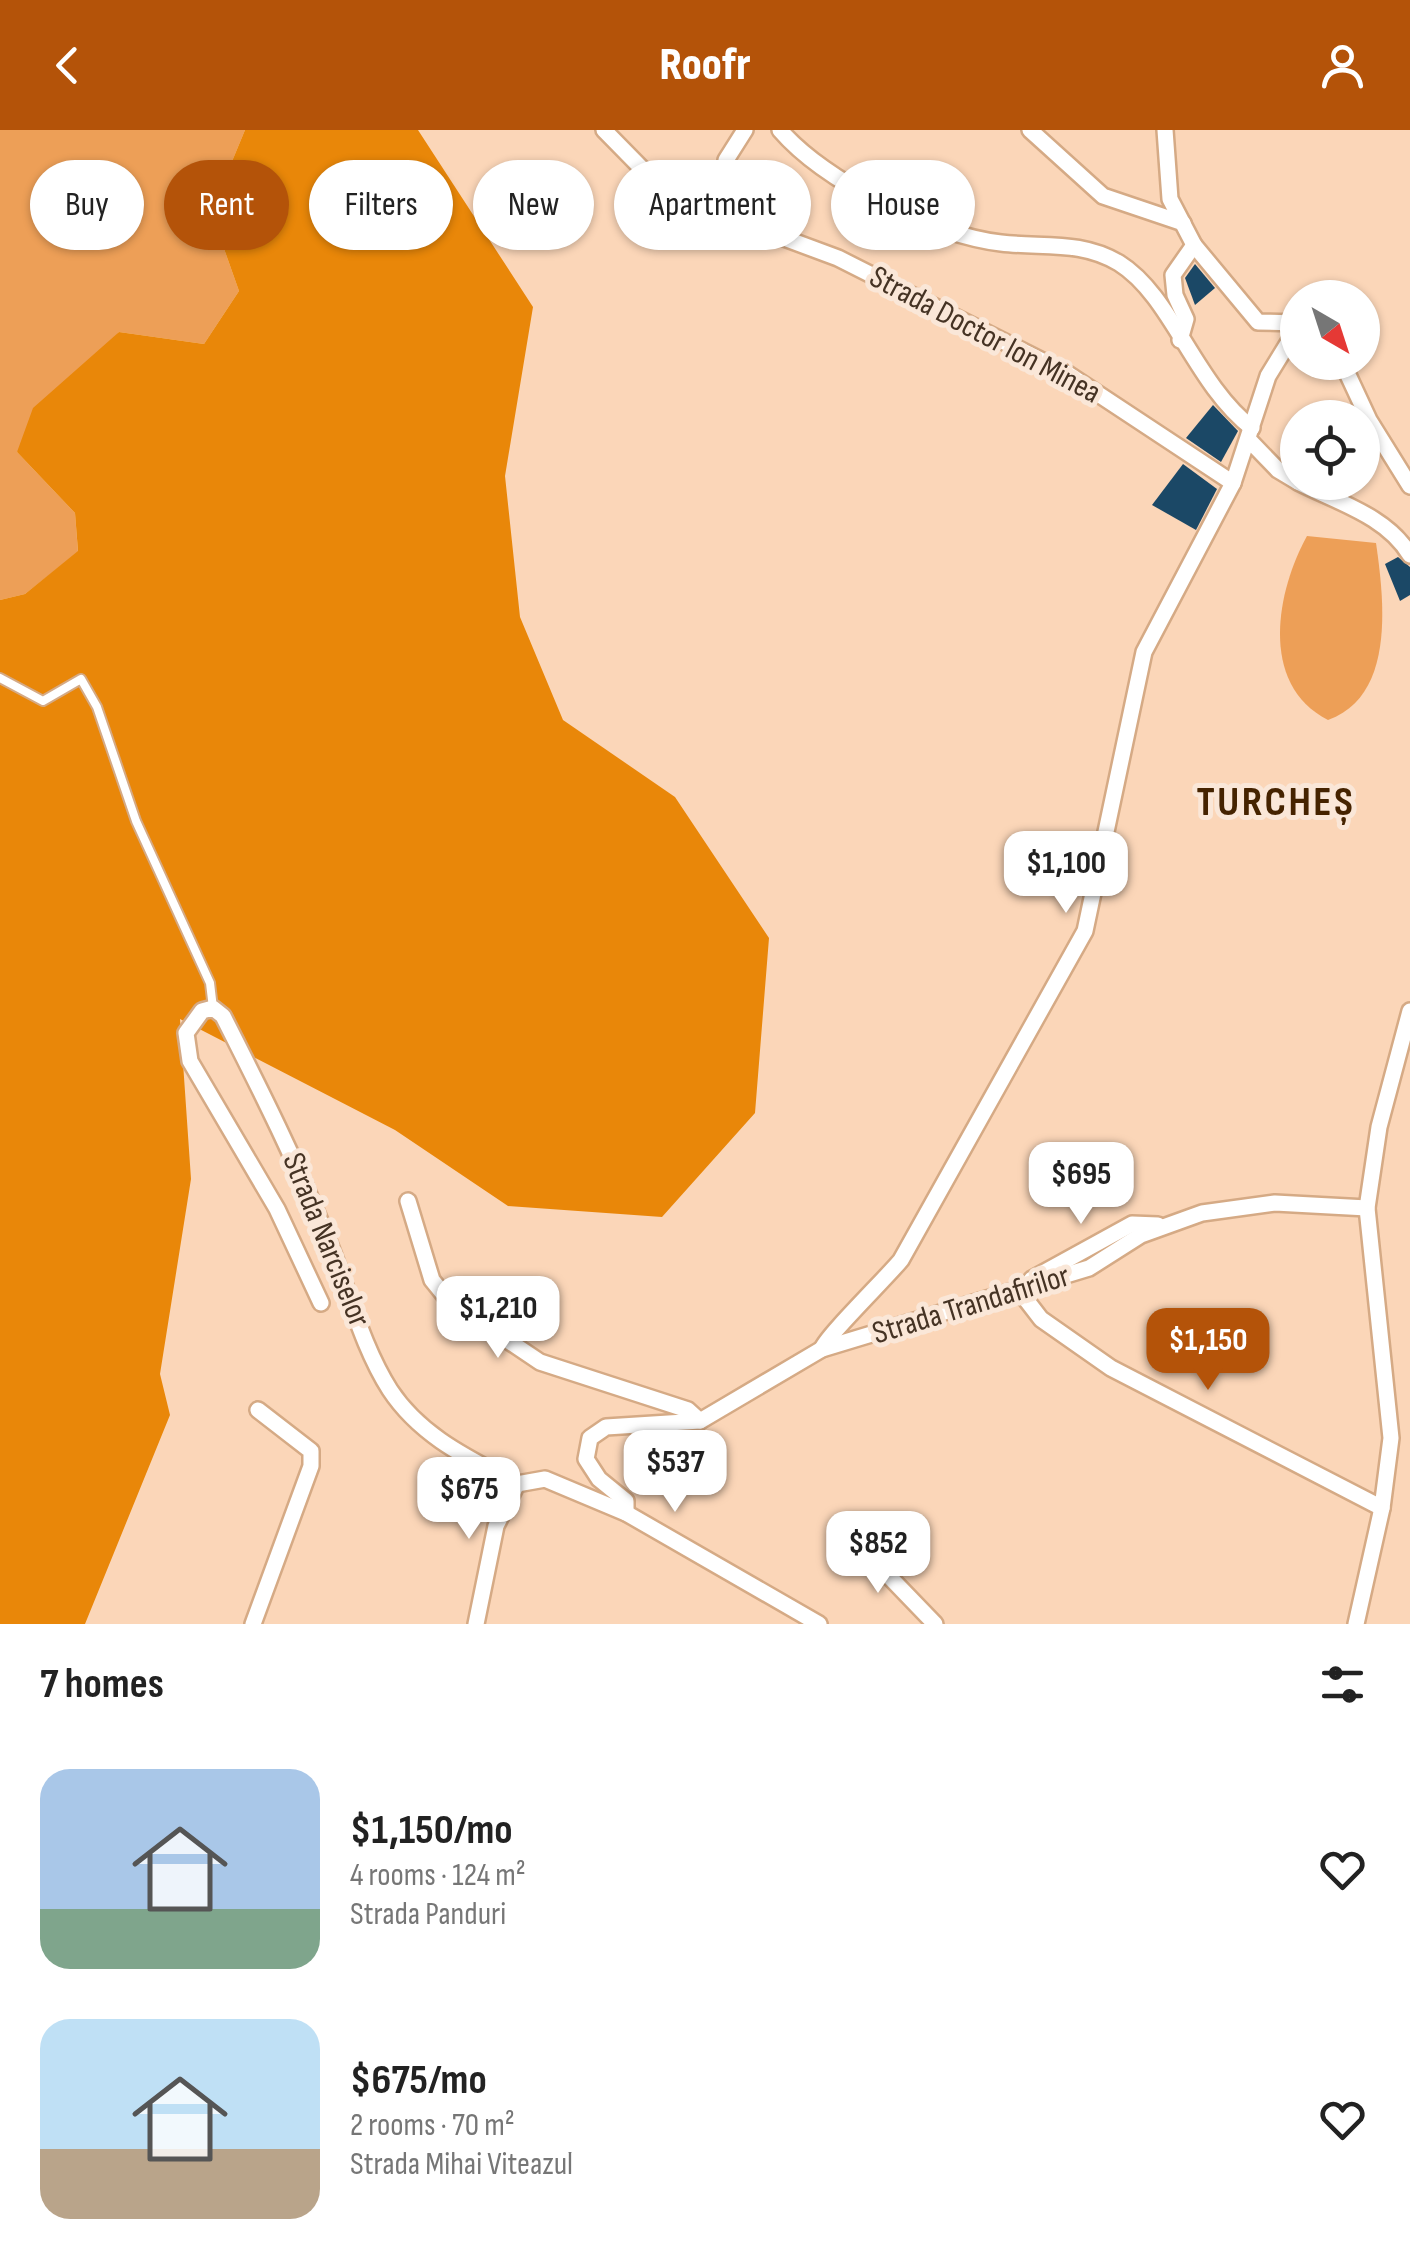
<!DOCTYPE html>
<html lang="en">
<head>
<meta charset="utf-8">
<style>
	:root { --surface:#fff; --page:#f6f6f6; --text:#222; --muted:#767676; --accent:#b45309 }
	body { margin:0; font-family:"Sofia Sans Condensed",sans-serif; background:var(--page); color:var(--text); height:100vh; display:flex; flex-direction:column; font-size:38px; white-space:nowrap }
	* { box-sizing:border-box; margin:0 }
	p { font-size:32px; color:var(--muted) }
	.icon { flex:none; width:55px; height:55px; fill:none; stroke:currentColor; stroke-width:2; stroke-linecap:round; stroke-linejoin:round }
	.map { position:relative; height:1494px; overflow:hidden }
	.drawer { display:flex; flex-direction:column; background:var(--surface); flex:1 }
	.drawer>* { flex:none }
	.top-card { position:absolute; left:30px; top:30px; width:1350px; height:90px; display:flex; gap:20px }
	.needle { width:65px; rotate:141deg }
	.controls { position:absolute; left:1280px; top:150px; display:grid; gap:20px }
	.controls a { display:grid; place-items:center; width:100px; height:100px; border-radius:50%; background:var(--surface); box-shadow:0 2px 8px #0004; font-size:50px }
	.price { position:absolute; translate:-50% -85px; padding:0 22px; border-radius:20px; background:#fff; color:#222; font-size:32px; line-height:65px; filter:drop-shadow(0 2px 5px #0008) }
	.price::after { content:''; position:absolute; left:50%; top:60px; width:30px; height:22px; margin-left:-15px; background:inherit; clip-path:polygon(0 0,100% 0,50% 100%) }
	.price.selected { background:var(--accent); color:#fff }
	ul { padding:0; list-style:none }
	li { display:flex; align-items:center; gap:30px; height:250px; padding:0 40px }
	li span { display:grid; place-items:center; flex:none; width:280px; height:200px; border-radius:30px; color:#555 }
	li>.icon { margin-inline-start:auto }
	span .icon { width:120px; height:120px; fill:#fffc; stroke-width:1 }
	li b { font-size:42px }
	h2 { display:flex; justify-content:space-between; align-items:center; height:120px; padding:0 40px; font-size:42px }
	.tag { padding:0 35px; border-radius:45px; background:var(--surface); box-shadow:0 2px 8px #0004; font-size:35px; line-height:90px }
	.tag.selected { background:var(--accent); color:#fff }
	header { display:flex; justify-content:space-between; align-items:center; height:130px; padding:0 40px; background:var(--accent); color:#fff; font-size:45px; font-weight:800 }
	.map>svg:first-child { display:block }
	.green { fill:#ed9f57 }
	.forest { fill:#e98709 }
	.building { fill:#1b4866 }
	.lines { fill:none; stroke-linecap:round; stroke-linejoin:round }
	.lane-casing { stroke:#d5aa85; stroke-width:12 }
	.street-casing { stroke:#d5aa85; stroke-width:20 }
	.lane { stroke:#fff; stroke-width:8 }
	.street { stroke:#fff; stroke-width:15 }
	.labels { text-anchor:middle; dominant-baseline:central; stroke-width:10; stroke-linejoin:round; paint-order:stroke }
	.street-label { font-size:32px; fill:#453324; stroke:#fae7d8 }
	.district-label { font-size:42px; font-weight:bold; letter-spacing:2.5px; fill:#452300; stroke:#fae7d8 }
</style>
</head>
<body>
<header><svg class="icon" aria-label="back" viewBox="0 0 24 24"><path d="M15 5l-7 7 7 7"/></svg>Roofr<svg class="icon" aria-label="person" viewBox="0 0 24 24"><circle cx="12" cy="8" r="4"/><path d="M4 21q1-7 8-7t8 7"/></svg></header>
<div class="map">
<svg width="1410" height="1494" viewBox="0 0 1410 1494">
	<rect width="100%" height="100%" fill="#fbd6b8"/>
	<g class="green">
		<path d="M0,0H245L211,82L239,161L204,214L119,202L17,322L75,383L78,422L25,464L0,470Z"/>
		<path d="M1307,406L1376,413C1384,469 1396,566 1328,590C1259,555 1276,462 1307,406Z"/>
	</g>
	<path class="forest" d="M245,0H418L533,177L505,346L520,487L563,590L675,667L769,808L755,983L662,1087L508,1076L395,1000L180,889L191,1049L160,1244L170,1285L85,1494H0V470L25,464L78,421L75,383L17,322L33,278L119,202L204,214L239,161L211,82Z"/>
	<g class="building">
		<path d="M1195,134L1215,158L1195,175L1185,148Z"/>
		<path d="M1213,275L1238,301L1221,332L1186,308Z"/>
		<path d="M1183,334L1217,359L1196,400L1152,375Z"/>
		<path d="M1398,427L1410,437V465L1400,471L1385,434Z"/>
	</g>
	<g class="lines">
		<defs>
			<path id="lane" d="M0,548L43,571L81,549L97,577L136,691L210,853L213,878"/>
			<g id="street">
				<path d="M604,0L660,57L722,85"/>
				<path d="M745,0L726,30L722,85L838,128L1068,244L1233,353"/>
				<path d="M780,0C825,52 932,105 1001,113C1043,118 1081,110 1119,133C1172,166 1194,253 1252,298"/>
				<path d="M1030,0L1103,66L1183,93"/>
				<path d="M1165,0L1170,69L1194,115L1258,192L1298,193"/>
				<path d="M1180,210L1186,189L1175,165L1173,145L1194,115"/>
				<path d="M1342,232L1369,290L1410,356"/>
				<path d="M1250,311L1278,340L1298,352"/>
				<path d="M1298,352C1337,372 1387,386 1410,425"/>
				<path d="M408,1071L432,1150L449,1171L540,1232L688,1280L700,1291"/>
				<path d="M1158,1095L1132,1094L1032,1149L1021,1163L1041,1189L1111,1238L1382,1378"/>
				<path d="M321,1173L277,1079L190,931L186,903L202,881L213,878L223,886C261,961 298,1035 329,1113C349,1162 362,1216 390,1260C421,1307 470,1329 517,1354L545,1349L626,1383L819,1494"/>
				<path d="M822,1219C824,1209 888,1146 901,1130L1085,801L1144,522L1233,353L1268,246L1298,197"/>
				<path d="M626,1383V1371L599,1349L586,1329L590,1308L606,1297L700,1291L822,1219L1089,1138L1141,1105L1202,1083L1275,1073L1367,1078"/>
				<path d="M854,1410L935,1494"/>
				<path d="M253,1494L311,1336V1321L258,1280"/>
				<path d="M476,1494L496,1396L517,1354"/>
				<path d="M1356,1494L1382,1378L1391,1308L1367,1078L1379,997L1410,881"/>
			</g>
		</defs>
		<use href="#lane" class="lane-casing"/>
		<use href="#street" class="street-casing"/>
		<use href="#lane" class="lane"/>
		<use href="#street" class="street"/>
	</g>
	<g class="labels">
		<g class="street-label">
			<text transform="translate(985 205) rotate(28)">Strada Doctor Ion Minea</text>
			<text transform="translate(326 1110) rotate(68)">Strada Narciselor</text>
			<text transform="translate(971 1175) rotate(-17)">Strada Trandafirilor</text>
		</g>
		<g class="district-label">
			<text x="1276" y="672">TURCHEȘ</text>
		</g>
	</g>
</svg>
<div class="controls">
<a><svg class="needle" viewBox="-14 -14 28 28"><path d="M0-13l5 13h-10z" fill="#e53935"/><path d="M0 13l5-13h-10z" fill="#767676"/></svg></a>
<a><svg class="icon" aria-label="locate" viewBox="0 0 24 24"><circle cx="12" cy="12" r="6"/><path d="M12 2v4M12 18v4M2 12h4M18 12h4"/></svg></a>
</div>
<b class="price" style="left:1066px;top:786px">$1,100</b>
<b class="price" style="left:1081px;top:1097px">$695</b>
<b class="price" style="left:498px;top:1231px">$1,210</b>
<b class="price selected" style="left:1208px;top:1263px">$1,150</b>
<b class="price" style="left:675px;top:1385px">$537</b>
<b class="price" style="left:469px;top:1412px">$675</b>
<b class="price" style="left:878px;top:1466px">$852</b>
<div class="top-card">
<a class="tag">Buy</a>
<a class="tag selected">Rent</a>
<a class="tag">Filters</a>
<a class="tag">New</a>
<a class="tag">Apartment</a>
<a class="tag">House</a>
</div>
</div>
<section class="drawer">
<h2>7 homes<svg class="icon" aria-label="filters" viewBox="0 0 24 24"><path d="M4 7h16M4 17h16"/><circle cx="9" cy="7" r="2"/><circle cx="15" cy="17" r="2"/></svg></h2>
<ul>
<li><span style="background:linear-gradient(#a9c7e8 70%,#7fa58c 0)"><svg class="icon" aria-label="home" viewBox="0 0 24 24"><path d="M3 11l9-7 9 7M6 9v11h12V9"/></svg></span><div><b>$1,150/mo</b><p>4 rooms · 124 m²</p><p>Strada Panduri</p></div><svg class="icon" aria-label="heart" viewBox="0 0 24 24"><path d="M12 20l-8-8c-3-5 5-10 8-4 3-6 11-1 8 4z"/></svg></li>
<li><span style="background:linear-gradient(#bfe0f5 65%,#b9a48a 0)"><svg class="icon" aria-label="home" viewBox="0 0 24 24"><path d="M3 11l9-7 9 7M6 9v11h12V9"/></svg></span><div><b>$675/mo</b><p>2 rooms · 70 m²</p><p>Strada Mihai Viteazul</p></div><svg class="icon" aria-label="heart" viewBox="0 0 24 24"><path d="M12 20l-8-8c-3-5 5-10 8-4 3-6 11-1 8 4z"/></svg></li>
</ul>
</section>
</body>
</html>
